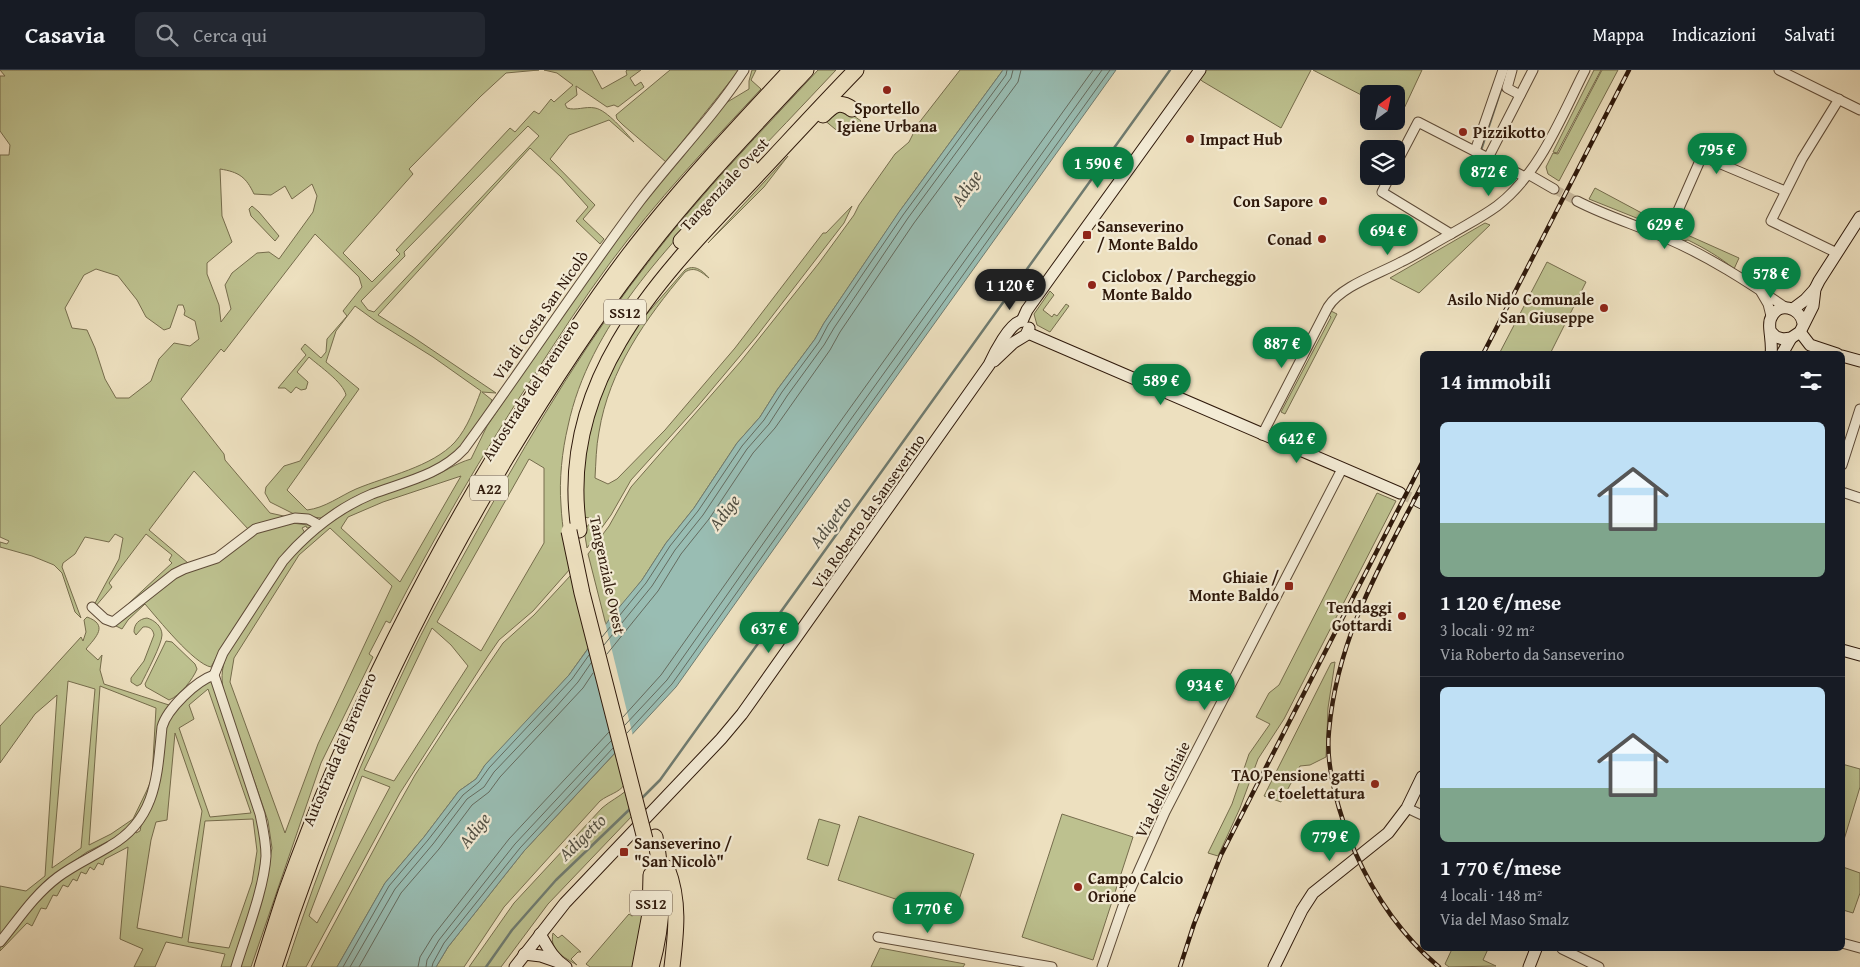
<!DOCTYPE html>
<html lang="it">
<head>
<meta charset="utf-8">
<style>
	:root { --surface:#171b24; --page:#242831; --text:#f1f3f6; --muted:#9ea1a6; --line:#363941; --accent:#0b8043 }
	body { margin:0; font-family:"Gentium Book Plus",serif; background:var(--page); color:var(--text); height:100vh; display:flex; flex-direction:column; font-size:19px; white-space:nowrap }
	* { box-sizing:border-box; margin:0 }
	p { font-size:16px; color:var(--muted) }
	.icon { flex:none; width:28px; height:28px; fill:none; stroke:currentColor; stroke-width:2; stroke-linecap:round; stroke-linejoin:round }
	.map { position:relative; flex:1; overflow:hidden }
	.details { position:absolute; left:1420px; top:281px; width:425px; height:600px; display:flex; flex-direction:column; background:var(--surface); border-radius:8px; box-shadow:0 5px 20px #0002 }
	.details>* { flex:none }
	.needle { width:32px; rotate:33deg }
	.fabs { position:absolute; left:1360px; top:15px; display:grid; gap:10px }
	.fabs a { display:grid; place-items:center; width:45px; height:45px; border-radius:8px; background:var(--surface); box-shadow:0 5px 20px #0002; font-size:25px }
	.price { position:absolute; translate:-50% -42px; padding:0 11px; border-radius:18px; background:var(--accent); color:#fff; font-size:16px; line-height:32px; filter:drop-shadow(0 1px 2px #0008) }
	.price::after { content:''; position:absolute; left:50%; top:30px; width:15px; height:11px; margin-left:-8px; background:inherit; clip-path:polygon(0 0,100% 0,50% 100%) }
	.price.on { background:#222; color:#fff }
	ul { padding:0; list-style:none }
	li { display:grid; align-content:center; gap:10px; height:265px; padding:0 20px }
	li+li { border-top:1px solid var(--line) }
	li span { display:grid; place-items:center; height:155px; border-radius:8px; color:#555 }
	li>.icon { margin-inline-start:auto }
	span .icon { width:90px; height:90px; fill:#fffc; stroke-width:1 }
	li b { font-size:21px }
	h2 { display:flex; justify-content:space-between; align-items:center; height:60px; padding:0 20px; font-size:21px }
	header { display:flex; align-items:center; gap:30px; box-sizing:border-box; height:70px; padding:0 25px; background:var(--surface); border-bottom:1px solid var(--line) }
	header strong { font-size:24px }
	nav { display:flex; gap:28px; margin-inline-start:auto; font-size:18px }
	.search { width:350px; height:45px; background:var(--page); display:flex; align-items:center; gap:12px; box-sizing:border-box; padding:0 18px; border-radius:8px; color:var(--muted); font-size:19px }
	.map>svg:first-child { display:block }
	.green { fill:#bdc18f; stroke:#766d4d; fill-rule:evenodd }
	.water { fill:#99bdb3; stroke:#6f7b70 }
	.pier { fill:#ede0bf }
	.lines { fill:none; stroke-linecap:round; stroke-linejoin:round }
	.shore { stroke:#646b5f; stroke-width:1 }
	.stream { stroke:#6f7b70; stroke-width:2.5 }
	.street-tunnel { stroke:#c7b89b; stroke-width:9; stroke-dasharray:9 4.5; stroke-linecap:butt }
	.secondary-tunnel { stroke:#c7b89b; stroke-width:11; stroke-dasharray:11 5.5; stroke-linecap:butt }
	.street-casing { stroke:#5e4b38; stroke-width:11 }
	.secondary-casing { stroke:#2f190b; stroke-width:13 }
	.highway-casing { stroke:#2f190b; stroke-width:17 }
	.street { stroke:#f3ebd5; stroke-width:9 }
	.secondary { stroke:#f3ebd5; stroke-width:11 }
	.highway { stroke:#ede0bf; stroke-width:15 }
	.rail-casing { stroke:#2f190b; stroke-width:4.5 }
	.rail { stroke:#f3ebd5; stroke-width:2.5; stroke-dasharray:8; stroke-linecap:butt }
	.highway-bridge-casing { stroke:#2f190b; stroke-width:17; stroke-linecap:butt }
	.highway-bridge { stroke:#ede0bf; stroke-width:15 }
	.poi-dot { fill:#8f2418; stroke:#f3ebd5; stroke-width:2 }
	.labels { text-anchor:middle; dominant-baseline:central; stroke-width:4.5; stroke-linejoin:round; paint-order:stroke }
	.shield { fill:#f3ebd5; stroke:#6a5848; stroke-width:1 }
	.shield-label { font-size:15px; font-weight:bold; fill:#2f190b }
	.poi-label { font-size:16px; font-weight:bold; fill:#2f190b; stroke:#f3ebd5; text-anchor:start }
	.street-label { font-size:16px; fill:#2f190b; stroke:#f3ebd5 }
	.water-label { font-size:18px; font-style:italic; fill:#545246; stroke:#f3ebd5 }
</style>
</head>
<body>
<header>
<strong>Casavia</strong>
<div class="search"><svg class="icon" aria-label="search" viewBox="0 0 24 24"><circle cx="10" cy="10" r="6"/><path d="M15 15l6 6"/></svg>Cerca qui</div>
<nav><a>Mappa</a><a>Indicazioni</a><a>Salvati</a></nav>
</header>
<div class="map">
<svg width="1860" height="897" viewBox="0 0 1860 897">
	<rect width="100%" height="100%" fill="#ede0bf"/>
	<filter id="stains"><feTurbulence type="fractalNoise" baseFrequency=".004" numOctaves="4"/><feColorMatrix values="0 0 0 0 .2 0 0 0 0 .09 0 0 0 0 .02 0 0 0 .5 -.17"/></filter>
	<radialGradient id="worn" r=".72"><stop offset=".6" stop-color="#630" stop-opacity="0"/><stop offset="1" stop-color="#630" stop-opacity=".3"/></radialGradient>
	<g class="green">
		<path d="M0,0H539L506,3L481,26L409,99L413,104L343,183L372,212L400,184L396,180L510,58L515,62L534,41L539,44L551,29L554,32L573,15L557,3L544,0H592L602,19L627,5L626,1L627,0H641L630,8L635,16L641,12L644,17L618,37L614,35L607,37L576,16L577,25L565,34L567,38C576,41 585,36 595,38C607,40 625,62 634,72L609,50L569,65L550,89L595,135L583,149L604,169L600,174L576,151L588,137L561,107L530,78L378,245L413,267L496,323L482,322L492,330L490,336L457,382L437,397L353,429L321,448L296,445L270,432L265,423L266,417L284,396L300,391L346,325C343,312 319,296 309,287L297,302L308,312L306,319L301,320L296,317L291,323L285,318H278L306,285L301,279L305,274L321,288L326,282L327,269L347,246L343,241L362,217L359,207L315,164L224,282L221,279L181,329L224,384L225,390L270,443L288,447L249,460L194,401L149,460L188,493L113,548L172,493L169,490L172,485L146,464L109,513L112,517L95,537L94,535L119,489L123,468L115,464L109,472L85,467L75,484L63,493L62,497L81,548L75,542L62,503L54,495L32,486L0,477V472L7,474L9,471L0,467V85H9L10,75L0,61V6H5ZM528,56L539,66L374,242L368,240L361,231L405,186L404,182ZM220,99C239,102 246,107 254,124L271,125L285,116L292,129L312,114L317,126L313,142L279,189L269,182L257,183L232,203L225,215L231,239L221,252L219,235L207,204V193L232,172L222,146ZM96,199L118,206L137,230L146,247L164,260L170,258L178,235H183L185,241L184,245L195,251L199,269L190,276L174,273L159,289L151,311L129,328H116L105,309L95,278L87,260L72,258L65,238L84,205ZM355,236L377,252L433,287L481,321C474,339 468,357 455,372C432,397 387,406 356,419C340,426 325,438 307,440L287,420L359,319L326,292L336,261Z"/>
		<path d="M670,0H739L666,92L623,55L617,49L616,45Z"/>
		<path d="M752,0H756L751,10L761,19C709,75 656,131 610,193C584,228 560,265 536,302C483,383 434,467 390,553L386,551L369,584L373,587L321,693L251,897H239L263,824L272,778L268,751L224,623C220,606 222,594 230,578L286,492C306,469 332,445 361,433C383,424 407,417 429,408C443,403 456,393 471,389L487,356L548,266L647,128L724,34L749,19V11ZM461,406L400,512L341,458L348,447L383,432ZM330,458L392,516L318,674L285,763L230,612L234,588L299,485Z"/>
		<path d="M818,0H836C803,35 770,70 737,104C669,175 589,256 568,356C562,381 559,410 561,435C562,457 566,478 570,499L533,541L499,570L488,586L400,723L306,897H286C321,789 363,685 412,583C435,536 461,490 487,443C537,354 590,266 653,186C704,120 762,61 818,0ZM529,389L544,398V473L481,581L437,552ZM432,558L451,575L468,596L394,711L364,700ZM362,706L390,717L317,853L309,846Z"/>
		<path d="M960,0H1003L902,138L824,253L815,269L777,320L760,347L737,373L694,438L666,473L642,510L606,555L588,484L609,456L631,417L741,291L819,193L854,145L859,135L895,84L909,72L918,54Z"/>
		<path d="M1205,0H1311L1281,58L1202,11L1199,8Z"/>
		<path d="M1313,0H1422L1401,45L1396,43V24H1369V29Z"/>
		<path d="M1594,0H1601L1557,83L1553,82Z"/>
		<path d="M1602,0H1618L1559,111L1548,104L1546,97L1553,83L1558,84Z"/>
		<path d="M831,41H847L861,51L858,54L854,51L841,64L823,49Z"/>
		<path d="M788,86L764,117L708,173Z"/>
		<path d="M1595,118L1666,156L1664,159L1589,129Z"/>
		<path d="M252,136L259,142L279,166L275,171L251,146L249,139Z"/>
		<path d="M852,136L844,153L837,162L756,267L697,337L631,410L611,445L587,478L584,460L591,452L589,448L584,447L581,418L591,343L625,269L685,200C694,194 702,200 709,208C701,202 695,196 685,202C646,248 609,300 599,362C596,377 596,392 595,408L608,414L617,409L665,360L735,278L823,163H826Z"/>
		<path d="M1485,153L1490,155L1419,223L1390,208Z"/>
		<path d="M1674,159L1739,188L1734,199C1720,187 1704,178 1688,170L1683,171L1679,169L1681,166L1672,162Z"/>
		<path d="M1547,192L1586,212L1550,284H1499Z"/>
		<path d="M1050,221L1054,225L1043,240L1052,247L1054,244L1057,246L1066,234L1069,236L1050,262L1037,255L1034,244Z"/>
		<path d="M1331,241L1337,244L1285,344L1281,342L1331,247L1329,245Z"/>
		<path d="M1377,423L1396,431L1284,649L1258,689L1240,738L1218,786L1208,783L1232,734L1249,684L1270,654L1256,647L1269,623L1279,615Z"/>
		<path d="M292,453L308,455L312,457L307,458L306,456L302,458L305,463C271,506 236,548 211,597C194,594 158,549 145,534L128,550L122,559L116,556L118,553L177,505L256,462Z"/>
		<path d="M571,505L589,577L569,605L546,631L485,695L476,709L459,721L424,767L385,813L337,897H311L388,753L415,705L452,648L503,573L534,545Z"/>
		<path d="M87,547C109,555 96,567 86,579L98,590L102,585L100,600L104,614L172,636L166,642L154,710L143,742L119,766L87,782L44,812V815L0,869V816L26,821L45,806L57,625L35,644L0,693V656L81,567L83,571L86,562L84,550ZM68,611L95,619L81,778L52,798ZM100,616L156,638L152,708L147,720L133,749L111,764L89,775Z"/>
		<path d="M147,548C154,550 162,556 162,565C162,574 146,604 141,614L137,616L131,612V608L144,591L154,565C153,559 149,556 143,557L136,565L134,562C134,554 139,549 147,548Z"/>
		<path d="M166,571L172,572L195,594L197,599C193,609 180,626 169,630L146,617L145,614Z"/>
		<path d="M1335,592L1328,638L1326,687L1310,695L1300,696L1281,732L1264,726L1331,593Z"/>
		<path d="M209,609L213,613L255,735L263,777L261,804L233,897H221L225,884L166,872L155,897H134L143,879L120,869L128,777L105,789L103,795L98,793L94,800L90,797L86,804L81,802L77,811L73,809L68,817L63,815L57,826L53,825L46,839L41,838L32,856L27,853L0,881V876L13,859L54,814L135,761L136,763L140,761L141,756L148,744L164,660L174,639ZM208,619L251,743L210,747L179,658L194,649L189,635ZM175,663L202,741L182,868L137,858L151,770L156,752L167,750ZM253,749L257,781L252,812L229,878L188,872L205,751Z"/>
		<path d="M617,681L625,714C619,723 609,724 600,731L504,837L464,897H436L448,877L524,781Z"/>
		<path d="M1842,694L1860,699V717L1843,773Z"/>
		<path d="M627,720L633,745L548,834L501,897H469L514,833L602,738C610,731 619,727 627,720Z"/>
		<path d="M1062,744L1133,767L1093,890L1022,867Z"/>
		<path d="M859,746L974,784L953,848L838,810Z"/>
		<path d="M819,749L840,755L828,796L807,789Z"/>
		<path d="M1843,797L1860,803V823L1853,843L1843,840Z"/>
		<path d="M644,839L634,897H590L586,894L629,844L632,846Z"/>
		<path d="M553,863L558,868L562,865L581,882H578L571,889L577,895C564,887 549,881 553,863Z"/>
		<path d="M880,878L965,894L963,897H871Z"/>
		<path d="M1452,879H1488L1483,890L1496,896L1449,897L1445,894Z"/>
	</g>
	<path class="water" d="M1003,0H1116L861,356L676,617L524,781L448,877L436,897H337L385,813L424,767L459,721L476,709L485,695L569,605L611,547L642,510L666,473L694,438L737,373L760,347L777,320L815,269L824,253L899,142Z"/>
	<path class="pier" d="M605,552L633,666L618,684L588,574Z"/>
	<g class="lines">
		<g class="shore">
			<path d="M602,567L646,513L670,476L698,441L742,376L764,350L782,322L819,272L828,255L903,145L1006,5L1007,0"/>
			<path d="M604,575L652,516L675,480L703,445L747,379L769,354L787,326L824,275L834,258L908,148L1011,8L1013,0"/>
			<path d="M607,584L658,521L681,484L709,449L753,383L775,358L830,280L840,262L914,153L1018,12L1021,0"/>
			<path d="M623,647L661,605L845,345L1093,0"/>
			<path d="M625,655L667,610L851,349L1102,0"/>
			<path d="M627,663L672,614L857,353L1110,0"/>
			<path d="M343,897L389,816L428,770L463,725L479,712L489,698L572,609L589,585"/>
			<path d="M350,897L395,819L433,774L467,729L484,717L494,702L555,638L578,612L591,593"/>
			<path d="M359,897L401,823L439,779L472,735L489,722L500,707L583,618L593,603"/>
			<path d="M418,897L420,887L433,866L509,769L609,662"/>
			<path d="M426,897L427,890L439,870L515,774L611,671"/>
			<path d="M432,897L433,893L444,873L520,778L613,678"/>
		</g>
		<g class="stream">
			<path d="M1481,80L1507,1"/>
			<path d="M641,729L660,710L1170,0"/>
			<path d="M486,897L512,860L556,810L631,738"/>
		</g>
		<path class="street-tunnel" d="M1554,119L1577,131"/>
		<path class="secondary-tunnel" d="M1400,423L1418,431"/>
		<defs>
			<g id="street">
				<path d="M1512,0L1507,18L1520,25"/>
				<path d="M1779,0L1860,40"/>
				<path d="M1475,81L1503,0"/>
				<path d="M1488,88L1533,0"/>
				<path d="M1396,94L1418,52L1525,107"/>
				<path d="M1528,104L1554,119"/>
				<path d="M1390,106L1382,122L1451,164"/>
				<path d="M1577,131C1606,146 1636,155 1666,168C1708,186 1748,212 1785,237"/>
				<path d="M1666,168L1702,86L1785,121"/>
				<path d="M1837,183L1771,151L1802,89L1839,29"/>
				<path d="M1761,222L1768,234L1771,246"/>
				<path d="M1262,365L1328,237C1341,216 1379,204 1401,192C1418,184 1434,173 1451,164C1466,155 1482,147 1497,136C1540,103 1561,47 1585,0"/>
				<path d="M1842,395L1860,339"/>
				<path d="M1842,422L1860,428"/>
				<path d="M92,537L105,549L113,552L174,504L184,499L217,488L255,459L295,448L308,449L319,455"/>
				<path d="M1407,738L1422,745"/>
				<path d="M878,867L1052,897"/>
				<path d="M0,872C18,850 34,825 58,807C74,795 92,787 110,776C157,749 157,705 162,657C167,639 196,611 214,605"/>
				<path d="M1842,873L1860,878"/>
				<path d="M1562,879L1599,897"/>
				<path d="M236,897C246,864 264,819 266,786C266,771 263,758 260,744L214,605L223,583L283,491C308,462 336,439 372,424C404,412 440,405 464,379C524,297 579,212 640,131C674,87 714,46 744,0"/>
				<path d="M1102,897L1123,836L1165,742L1342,399"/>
			</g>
			<g id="secondary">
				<path d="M1793,239L1805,230L1815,219"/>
				<path d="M1022,251L1027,240L1052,205L1200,0"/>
				<path d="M1771,262L1776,267L1783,269L1791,268L1800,262L1813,236L1815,219L1819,211L1860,147"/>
				<path d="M1800,262L1810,275L1837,284"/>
				<path d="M1028,263L1400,423"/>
				<path d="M1771,284C1773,272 1767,255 1771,248C1778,231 1800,237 1803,253"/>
				<path d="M1782,284L1791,268"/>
				<path d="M1842,286L1860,291"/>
				<path d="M994,291L1013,273L1026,265L1029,258"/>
				<path d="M1418,431L1422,433"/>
				<path d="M1842,580L1860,585"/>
				<path d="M540,864C547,876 553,889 566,897"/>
				<path d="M524,884L541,886L558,892"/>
				<path d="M515,897L565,833L721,669L742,644L989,295C994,284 1010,252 1022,251"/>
				<path d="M1274,897L1302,840L1313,823L1388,763L1407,738L1422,707"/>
				<path d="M1529,897L1536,879"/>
			</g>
			<g id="highway">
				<path d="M823,45C833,35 839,30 852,39"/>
				<path d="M681,171L751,97"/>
				<path d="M579,460C557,317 653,214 744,119C781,80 818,39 856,0"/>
				<path d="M667,798C680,831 676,863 672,897"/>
				<path d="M262,897C270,872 278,846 286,822C342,666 416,517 502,375C541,311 582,247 628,186C678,121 735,60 791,0"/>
				<path d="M274,897C331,718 410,549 506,388C546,322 588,256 635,195C687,126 747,63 806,0"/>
				<path d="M640,897L650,844L651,805"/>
				<path d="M651,897C664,852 664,812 655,767"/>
			</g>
		</defs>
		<use href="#street" class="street-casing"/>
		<use href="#secondary" class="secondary-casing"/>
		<use href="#highway" class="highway-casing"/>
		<use href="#street" class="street"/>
		<use href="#secondary" class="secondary"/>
		<use href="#highway" class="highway"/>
		<defs>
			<g id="rail">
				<path d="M1483,284L1629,0"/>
				<path d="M1422,415C1380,496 1337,568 1329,661C1325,699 1340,747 1355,782C1374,825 1402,866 1439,897"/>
				<path d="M1180,897L1194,854L1221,785L1422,393"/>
			</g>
		</defs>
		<use href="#rail" class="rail-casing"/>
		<use href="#rail" class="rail"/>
		<defs>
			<path id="highway-bridge" d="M569,461L582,523L645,769"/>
		</defs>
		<use href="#highway-bridge" class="highway-bridge-casing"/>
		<use href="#highway-bridge" class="highway-bridge"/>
	</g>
	<g class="poi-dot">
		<circle cx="887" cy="20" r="5"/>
		<circle cx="1463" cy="62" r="5"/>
		<circle cx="1190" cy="69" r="5"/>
		<circle cx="1323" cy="131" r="5"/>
		<rect x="1082" y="160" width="10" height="10" rx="2.5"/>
		<circle cx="1322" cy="169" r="5"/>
		<circle cx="1092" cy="215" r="5"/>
		<circle cx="1604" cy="238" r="5"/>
		<rect x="1284" y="511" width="10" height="10" rx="2.5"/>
		<circle cx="1402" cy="546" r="5"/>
		<circle cx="1375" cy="714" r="5"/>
		<rect x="619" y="777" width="10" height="10" rx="2.5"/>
		<circle cx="1078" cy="817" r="5"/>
	</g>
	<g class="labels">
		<g class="shield">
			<rect x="604" y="229.5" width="42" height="25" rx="4"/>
			<rect x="470" y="405.5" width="38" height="25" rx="4"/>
			<rect x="630" y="820.5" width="42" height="25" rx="4"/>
		</g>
		<g class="shield-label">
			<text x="625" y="242">SS12</text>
			<text x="489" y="418">A22</text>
			<text x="651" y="833">SS12</text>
		</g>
		<g class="poi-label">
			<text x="887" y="38" text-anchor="middle">Sportello<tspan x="887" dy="18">Igiene Urbana</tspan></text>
			<text x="1473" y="62">Pizzikotto</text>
			<text x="1200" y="69">Impact Hub</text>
			<text x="1313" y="131" text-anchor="end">Con Sapore</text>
			<text x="1097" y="156">Sanseverino<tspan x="1097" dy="18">/ Monte Baldo</tspan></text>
			<text x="1312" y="169" text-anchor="end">Conad</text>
			<text x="1102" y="206">Ciclobox / Parcheggio<tspan x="1102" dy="18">Monte Baldo</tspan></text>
			<text x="1594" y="229" text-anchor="end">Asilo Nido Comunale<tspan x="1594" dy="18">San Giuseppe</tspan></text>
			<text x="1279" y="507" text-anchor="end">Ghiaie /<tspan x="1279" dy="18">Monte Baldo</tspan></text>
			<text x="1392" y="537" text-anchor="end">Tendaggi<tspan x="1392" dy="18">Gottardi</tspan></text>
			<text x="1365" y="705" text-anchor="end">TAO Pensione gatti<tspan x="1365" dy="18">e toelettatura</tspan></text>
			<text x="634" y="773">Sanseverino /<tspan x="634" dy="18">"San Nicolò"</tspan></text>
			<text x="1088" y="808">Campo Calcio<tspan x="1088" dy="18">Orione</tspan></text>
		</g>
		<g class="street-label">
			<text transform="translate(724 114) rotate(-47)">Tangenziale Ovest</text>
			<text transform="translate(540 245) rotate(-55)">Via di Costa San Nicolò</text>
			<text transform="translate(530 320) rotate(-57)">Autostrada del Brennero</text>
			<text transform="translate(868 441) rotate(-55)">Via Roberto da Sanseverino</text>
			<text transform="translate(608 505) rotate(78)">Tangenziale Ovest</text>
			<text transform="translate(339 679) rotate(-67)">Autostrada del Brennero</text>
			<text transform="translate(1162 719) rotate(-64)">Via delle Ghiaie</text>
		</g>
		<g class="water-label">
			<text transform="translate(966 118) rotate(-55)">Adige</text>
			<text transform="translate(724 442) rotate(-53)">Adige</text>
			<text transform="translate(830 452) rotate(-54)">Adigetto</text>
			<text transform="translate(474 760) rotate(-52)">Adige</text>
			<text transform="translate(582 767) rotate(-44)">Adigetto</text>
		</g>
	</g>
	<rect width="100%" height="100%" filter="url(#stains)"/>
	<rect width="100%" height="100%" fill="url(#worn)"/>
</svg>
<div class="fabs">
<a><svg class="needle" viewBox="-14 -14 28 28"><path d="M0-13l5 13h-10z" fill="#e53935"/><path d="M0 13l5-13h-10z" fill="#9ea1a6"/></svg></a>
<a><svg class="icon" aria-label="layers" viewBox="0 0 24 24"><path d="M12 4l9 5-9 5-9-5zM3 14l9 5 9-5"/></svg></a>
</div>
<b class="price" style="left:1717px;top:105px">795 €</b>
<b class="price" style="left:1098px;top:119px">1 590 €</b>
<b class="price" style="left:1489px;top:127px">872 €</b>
<b class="price" style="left:1665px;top:180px">629 €</b>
<b class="price" style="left:1388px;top:186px">694 €</b>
<b class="price" style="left:1771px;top:229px">578 €</b>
<b class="price on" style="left:1010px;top:241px">1 120 €</b>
<b class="price" style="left:1282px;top:299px">887 €</b>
<b class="price" style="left:1161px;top:336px">589 €</b>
<b class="price" style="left:1297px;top:394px">642 €</b>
<b class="price" style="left:769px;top:584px">637 €</b>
<b class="price" style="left:1205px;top:641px">934 €</b>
<b class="price" style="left:1330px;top:792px">779 €</b>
<b class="price" style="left:928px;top:864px">1 770 €</b>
<section class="details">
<h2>14 immobili<svg class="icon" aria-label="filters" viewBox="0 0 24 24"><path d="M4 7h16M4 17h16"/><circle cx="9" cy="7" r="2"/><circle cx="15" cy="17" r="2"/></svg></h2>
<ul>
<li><span style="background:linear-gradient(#bfe0f5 65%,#7fa58c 0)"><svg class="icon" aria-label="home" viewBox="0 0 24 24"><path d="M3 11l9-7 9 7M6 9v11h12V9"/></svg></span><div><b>1 120 €/mese</b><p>3 locali · 92 m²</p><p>Via Roberto da Sanseverino</p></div></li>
<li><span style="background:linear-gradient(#bfe0f5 65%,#7fa58c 0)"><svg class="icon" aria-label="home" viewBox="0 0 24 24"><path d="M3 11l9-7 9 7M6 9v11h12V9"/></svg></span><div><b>1 770 €/mese</b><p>4 locali · 148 m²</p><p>Via del Maso Smalz</p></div></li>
</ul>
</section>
</div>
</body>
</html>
